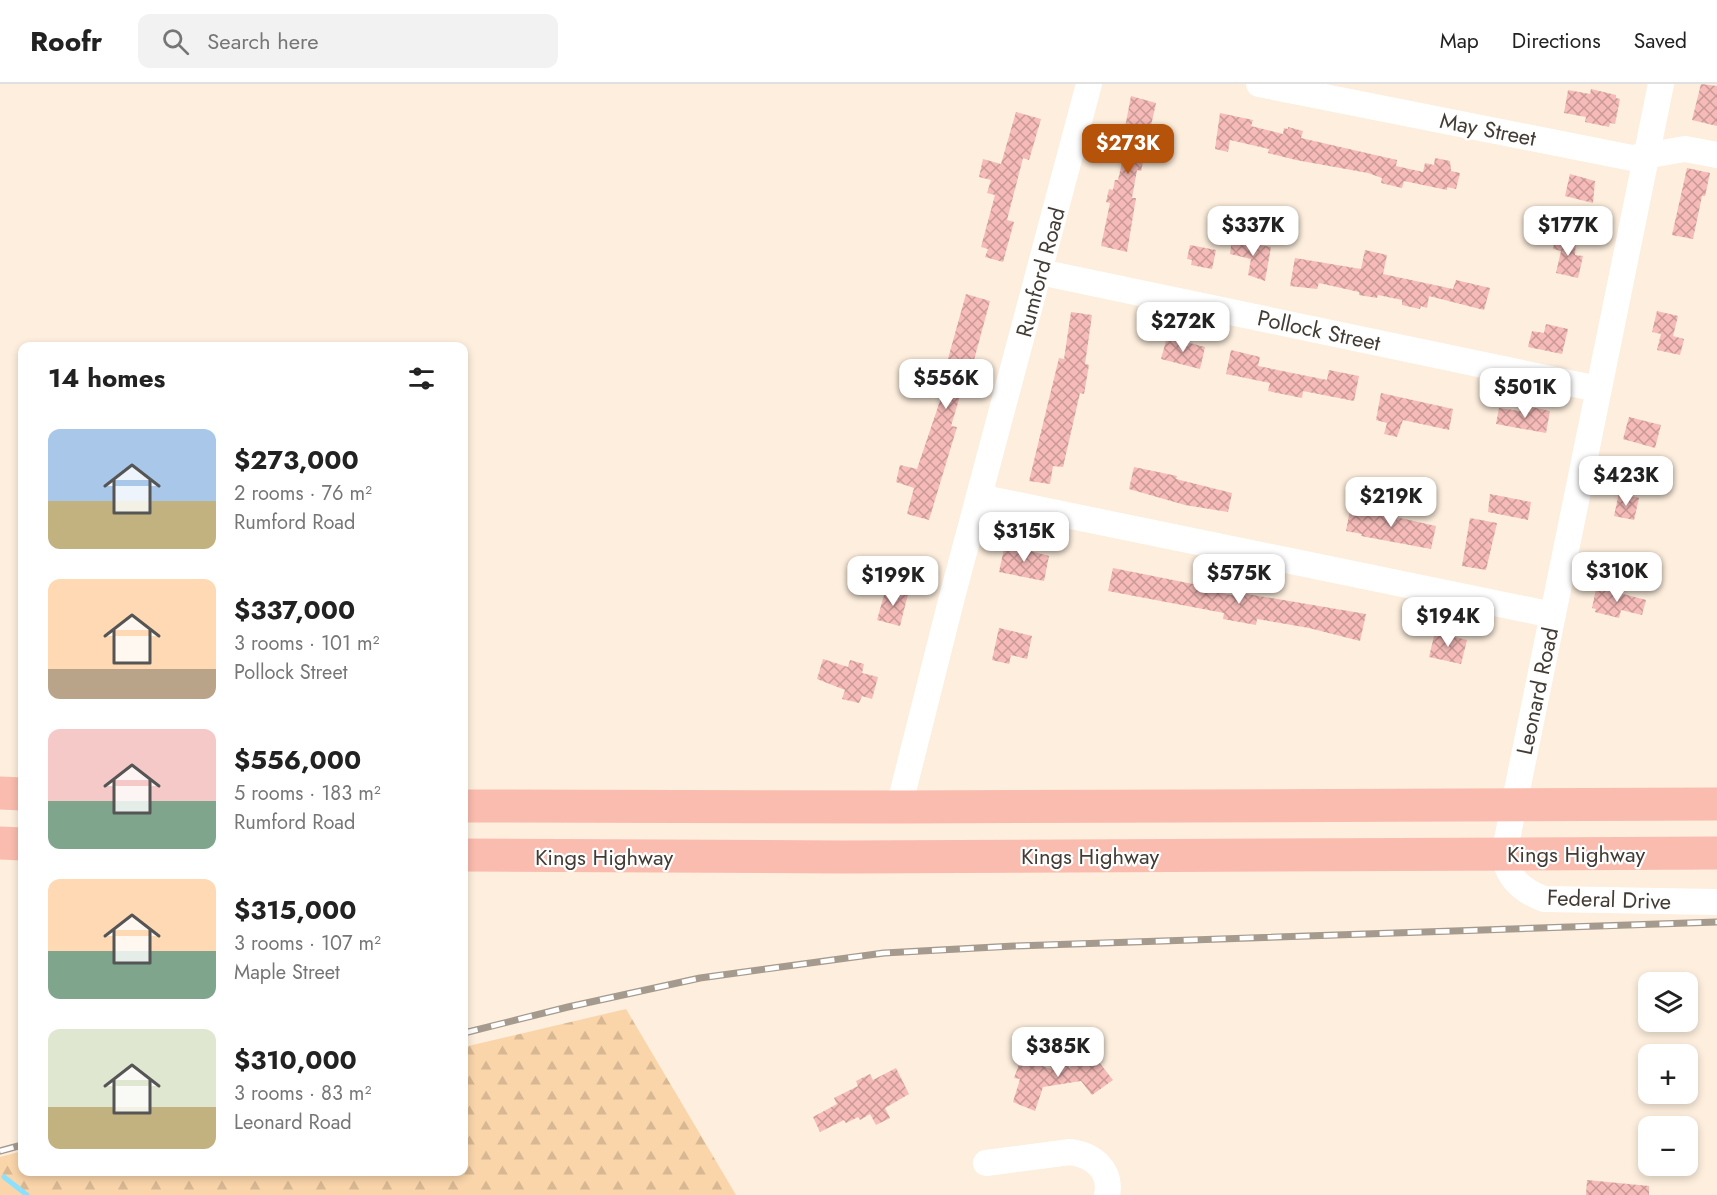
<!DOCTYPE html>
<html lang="en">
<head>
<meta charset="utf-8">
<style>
	:root { --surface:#fff; --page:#f2f2f2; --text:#222; --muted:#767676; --line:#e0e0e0; --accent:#b45309 }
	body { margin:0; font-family:Jost,sans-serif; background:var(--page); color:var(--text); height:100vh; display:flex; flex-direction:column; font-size:22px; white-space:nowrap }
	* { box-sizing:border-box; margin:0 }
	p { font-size:20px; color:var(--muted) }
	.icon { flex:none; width:33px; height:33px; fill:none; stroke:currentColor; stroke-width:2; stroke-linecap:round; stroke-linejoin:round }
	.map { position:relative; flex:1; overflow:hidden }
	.side { position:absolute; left:18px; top:258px; width:450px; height:834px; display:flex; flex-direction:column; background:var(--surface); border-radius:12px; box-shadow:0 3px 9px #0003 }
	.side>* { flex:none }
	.fabs { position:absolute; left:1638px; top:888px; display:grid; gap:12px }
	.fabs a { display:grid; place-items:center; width:60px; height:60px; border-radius:12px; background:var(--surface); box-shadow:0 3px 9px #0003; font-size:30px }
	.price { position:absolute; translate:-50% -51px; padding:0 14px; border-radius:12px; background:#fff; color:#222; font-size:20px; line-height:39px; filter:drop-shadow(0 2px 3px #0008) }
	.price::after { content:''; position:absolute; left:50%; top:36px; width:18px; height:14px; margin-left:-9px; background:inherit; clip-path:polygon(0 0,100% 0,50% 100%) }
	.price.on { background:var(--accent); color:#fff }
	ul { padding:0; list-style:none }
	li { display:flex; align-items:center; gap:18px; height:150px; padding:0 30px }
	li span { display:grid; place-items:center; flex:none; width:168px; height:120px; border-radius:12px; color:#555 }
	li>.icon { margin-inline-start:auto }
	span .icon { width:72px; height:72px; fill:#fffc; stroke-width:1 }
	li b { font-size:26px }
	h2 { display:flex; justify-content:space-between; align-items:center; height:72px; padding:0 30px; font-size:26px }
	header { display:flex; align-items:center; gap:36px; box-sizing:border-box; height:84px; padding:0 30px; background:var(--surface); border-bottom:2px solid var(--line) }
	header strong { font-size:28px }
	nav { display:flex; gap:33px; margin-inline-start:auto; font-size:21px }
	.search { width:420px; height:54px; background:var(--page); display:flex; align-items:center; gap:15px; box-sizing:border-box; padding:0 21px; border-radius:12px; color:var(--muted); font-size:22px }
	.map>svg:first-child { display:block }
	.forest { fill:url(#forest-firs) }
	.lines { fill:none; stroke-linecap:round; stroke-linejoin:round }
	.stream { stroke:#8be0fe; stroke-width:5 }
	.building { fill:url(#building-cross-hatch) }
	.minor { stroke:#fff; stroke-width:26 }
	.highway { stroke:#fabcae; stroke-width:33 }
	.rail-casing { stroke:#a59a8e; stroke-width:7 }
	.rail { stroke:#fefefe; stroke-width:4.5; stroke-dasharray:14; stroke-linecap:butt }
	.labels { text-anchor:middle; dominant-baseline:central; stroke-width:4.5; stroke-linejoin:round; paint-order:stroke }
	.street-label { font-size:22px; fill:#423c35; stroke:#fefefe }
</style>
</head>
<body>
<header>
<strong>Roofr</strong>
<div class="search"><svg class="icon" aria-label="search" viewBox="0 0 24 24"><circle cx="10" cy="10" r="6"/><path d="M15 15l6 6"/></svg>Search here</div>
<nav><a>Map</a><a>Directions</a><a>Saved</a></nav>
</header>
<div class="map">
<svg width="1717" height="1111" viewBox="0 0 1717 1111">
	<defs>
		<pattern id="forest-firs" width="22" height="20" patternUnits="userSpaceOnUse" patternTransform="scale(1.5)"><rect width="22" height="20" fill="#fad5aa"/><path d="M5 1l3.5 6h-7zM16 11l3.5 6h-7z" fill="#d8b893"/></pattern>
		<pattern id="building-cross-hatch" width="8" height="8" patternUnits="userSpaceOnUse" patternTransform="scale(1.5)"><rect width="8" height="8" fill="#f6bbb8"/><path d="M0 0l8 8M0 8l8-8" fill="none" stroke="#c99996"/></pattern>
	</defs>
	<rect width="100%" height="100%" fill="#fdeedd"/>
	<path class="forest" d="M626,925L736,1111H0V1073L22,1067V1088H464V963Z"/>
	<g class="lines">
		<path class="stream" d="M4,1093L27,1111"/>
	</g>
	<g class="building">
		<path d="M1701,0L1717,2V42L1692,36Z"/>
		<path d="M1591,5L1616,11V14L1620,15L1615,40L1610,39L1609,43L1585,38L1586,33L1564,29L1568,6L1590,10Z"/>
		<path d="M1131,12L1156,19L1141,87L1137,86L1132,114H1136L1127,168L1101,162L1110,119L1106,118L1109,105L1113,106L1115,96H1118L1124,70H1120Z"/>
		<path d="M1016,28L1041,35L1029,76L1023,74L1007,136L1014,138L1003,178L985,173L988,165L981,163L995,111L987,109L991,96L979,93L983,75L1001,80Z"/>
		<path d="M1220,29L1253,36L1251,42L1283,50L1284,44L1288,45V43L1303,47L1301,54L1397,76L1396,82L1423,88L1425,79L1434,81L1435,74L1450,77L1451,87L1460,89L1456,105L1447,103V106L1404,97L1402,104L1381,99L1382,94L1368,89L1296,76L1268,69L1269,65L1230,56L1228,68L1215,65Z"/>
		<path d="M1687,84L1710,89L1705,112H1702L1693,155L1672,151Z"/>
		<path d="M1570,90L1595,97L1593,119L1565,112Z"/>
		<path d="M1556,151L1576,155L1575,171L1583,172L1578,194L1556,189L1561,167L1553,165Z"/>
		<path d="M1232,156L1271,163L1265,197L1248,191L1251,175L1230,170Z"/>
		<path d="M1190,161L1216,166L1212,185L1191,181L1192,176L1187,175Z"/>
		<path d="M1365,166L1387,171L1383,190L1453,205L1456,196L1490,204L1484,226L1429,212L1427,224L1421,222L1420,225L1402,221V216L1378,211L1377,214L1359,211V208L1319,199L1317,205L1290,202L1295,174L1361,185Z"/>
		<path d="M966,210L990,217L968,298L963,314L960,312L951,342L957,343L929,436L907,430L914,404L896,398L900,381L917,385L943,308L939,307Z"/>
		<path d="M1657,227L1678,232L1673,252L1684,255L1680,271L1657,266L1661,250L1652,248Z"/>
		<path d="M1071,228L1092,231L1085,280L1089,281L1084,310L1080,309L1063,383L1053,382L1050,400L1029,397L1059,274L1064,275Z"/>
		<path d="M1546,240L1568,245L1562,270L1528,263L1532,247L1544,249Z"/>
		<path d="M1167,253L1205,263L1200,285L1161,275Z"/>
		<path d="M1231,266L1260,273L1258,282L1327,296L1329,286L1359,292L1354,317L1303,307L1302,314L1268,307L1270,299L1226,290Z"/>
		<path d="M1381,309L1453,325L1449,346L1403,336L1397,353L1384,350L1387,339L1376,336Z"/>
		<path d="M1521,321L1550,327L1546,349L1496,340L1499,324L1520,327Z"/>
		<path d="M1629,333L1661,341L1655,364L1623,355Z"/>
		<path d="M1134,383L1177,392L1176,395L1232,409L1228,428L1185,421L1129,405Z"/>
		<path d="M1619,409L1639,414L1634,436L1614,432Z"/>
		<path d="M1490,410L1531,418L1528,436L1488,428Z"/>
		<path d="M1368,422L1383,425L1382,430L1436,442L1431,465L1361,452L1362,450L1346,447L1350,426L1366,430Z"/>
		<path d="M1470,434L1497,439L1486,486L1462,482Z"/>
		<path d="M1005,460L1049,472L1044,497L999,488Z"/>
		<path d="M1113,484L1208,503V506L1241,513V509L1366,530L1360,557L1309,544L1257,535L1256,541L1223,535L1224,529L1108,507Z"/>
		<path d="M886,504L908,510L900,542L877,536Z"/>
		<path d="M1601,504L1646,516L1642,531L1621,526L1619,534L1595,528L1596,525L1592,524L1596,505L1601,506Z"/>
		<path d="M999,544L1032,552L1027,575L1011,571L1009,580L992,576Z"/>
		<path d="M1435,548L1467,556L1461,580L1429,573Z"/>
		<path d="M823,575L848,583L850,576L864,580L862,589L878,593L872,615L862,612L859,619L842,615L845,606L817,595Z"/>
		<path d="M1090,967L1113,996L1092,1011L1081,997L1043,1003L1035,1027L1013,1018L1020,995L1014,994L1021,975L1051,985L1049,976L1067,973L1069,984Z"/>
		<path d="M896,984L909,1010L885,1024L890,1034L876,1041L870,1030L860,1036L858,1033L846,1039L844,1036L820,1048L813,1033L837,1020L834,1014L858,1002L856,997L870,990L873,996Z"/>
		<path d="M1587,1096L1649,1102V1111H1586Z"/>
	</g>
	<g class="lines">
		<g class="minor">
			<path d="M1259,0L1632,74L1685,65L1717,71"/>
			<path d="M1661,0L1504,770C1507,794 1522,807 1544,815L1717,818"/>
			<path d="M1040,188L1598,305"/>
			<path d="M979,413L1553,531"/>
			<path d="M899,723L952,513L1089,0"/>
			<path d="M986,1079L1070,1068C1093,1071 1112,1086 1107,1111"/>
		</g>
		<g class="highway">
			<path d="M0,709L22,710"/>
			<path d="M464,722L899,723L1717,720"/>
			<path d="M0,759L22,760"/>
			<path d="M464,771L844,773L1717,769"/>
		</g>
		<defs>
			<g id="rail">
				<path d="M464,949L568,923L700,894L884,869L1014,862L1717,838"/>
				<path d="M0,1067L22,1061"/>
			</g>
		</defs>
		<use href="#rail" class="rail-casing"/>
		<use href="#rail" class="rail"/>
	</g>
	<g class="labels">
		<g class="street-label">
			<text transform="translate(1488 45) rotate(11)">May Street</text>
			<text transform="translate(1040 188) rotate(-75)">Rumford Road</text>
			<text transform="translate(1319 246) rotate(12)">Pollock Street</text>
			<text transform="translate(1537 607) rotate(-78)">Leonard Road</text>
			<text x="1576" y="770">Kings Highway</text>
			<text x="1090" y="772">Kings Highway</text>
			<text x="604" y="773">Kings Highway</text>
			<text transform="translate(1609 815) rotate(2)">Federal Drive</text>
		</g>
	</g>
</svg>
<div class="fabs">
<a><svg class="icon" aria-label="layers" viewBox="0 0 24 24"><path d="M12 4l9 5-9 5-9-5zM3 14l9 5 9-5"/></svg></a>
<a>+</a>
<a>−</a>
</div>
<b class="price on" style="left:1128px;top:91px">$273K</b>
<b class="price" style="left:1253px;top:173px">$337K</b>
<b class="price" style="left:1568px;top:173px">$177K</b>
<b class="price" style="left:1183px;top:269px">$272K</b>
<b class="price" style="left:946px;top:326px">$556K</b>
<b class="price" style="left:1525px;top:335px">$501K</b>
<b class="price" style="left:1626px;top:423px">$423K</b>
<b class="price" style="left:1391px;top:444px">$219K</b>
<b class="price" style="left:1024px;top:479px">$315K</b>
<b class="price" style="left:1617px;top:519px">$310K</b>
<b class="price" style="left:1239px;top:521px">$575K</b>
<b class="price" style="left:893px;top:523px">$199K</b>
<b class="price" style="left:1448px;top:564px">$194K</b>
<b class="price" style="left:1058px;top:994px">$385K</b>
<section class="side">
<h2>14 homes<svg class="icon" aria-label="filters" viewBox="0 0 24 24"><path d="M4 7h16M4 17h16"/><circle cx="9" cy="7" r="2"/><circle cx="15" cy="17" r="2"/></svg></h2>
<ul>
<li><span style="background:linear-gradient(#a9c7e8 60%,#c2b280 0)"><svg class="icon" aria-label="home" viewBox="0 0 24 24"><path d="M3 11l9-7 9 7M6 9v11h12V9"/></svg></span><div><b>$273,000</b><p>2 rooms · 76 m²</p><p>Rumford Road</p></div></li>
<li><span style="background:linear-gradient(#ffd9b3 75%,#b9a48a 0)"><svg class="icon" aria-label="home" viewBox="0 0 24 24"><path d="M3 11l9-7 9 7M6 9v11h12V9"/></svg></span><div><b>$337,000</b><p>3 rooms · 101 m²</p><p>Pollock Street</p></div></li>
<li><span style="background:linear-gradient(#f6c9c9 60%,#7fa58c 0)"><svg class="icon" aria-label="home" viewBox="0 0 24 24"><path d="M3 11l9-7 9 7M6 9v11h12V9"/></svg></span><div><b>$556,000</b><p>5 rooms · 183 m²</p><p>Rumford Road</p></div></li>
<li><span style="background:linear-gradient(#ffd9b3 60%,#7fa58c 0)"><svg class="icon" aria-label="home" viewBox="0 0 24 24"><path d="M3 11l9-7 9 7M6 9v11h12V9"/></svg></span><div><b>$315,000</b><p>3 rooms · 107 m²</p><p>Maple Street</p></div></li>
<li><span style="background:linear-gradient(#dfe7d0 65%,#c2b280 0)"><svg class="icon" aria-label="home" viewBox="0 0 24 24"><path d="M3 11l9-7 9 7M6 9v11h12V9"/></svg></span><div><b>$310,000</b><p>3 rooms · 83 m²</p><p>Leonard Road</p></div></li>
</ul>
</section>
</div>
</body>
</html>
